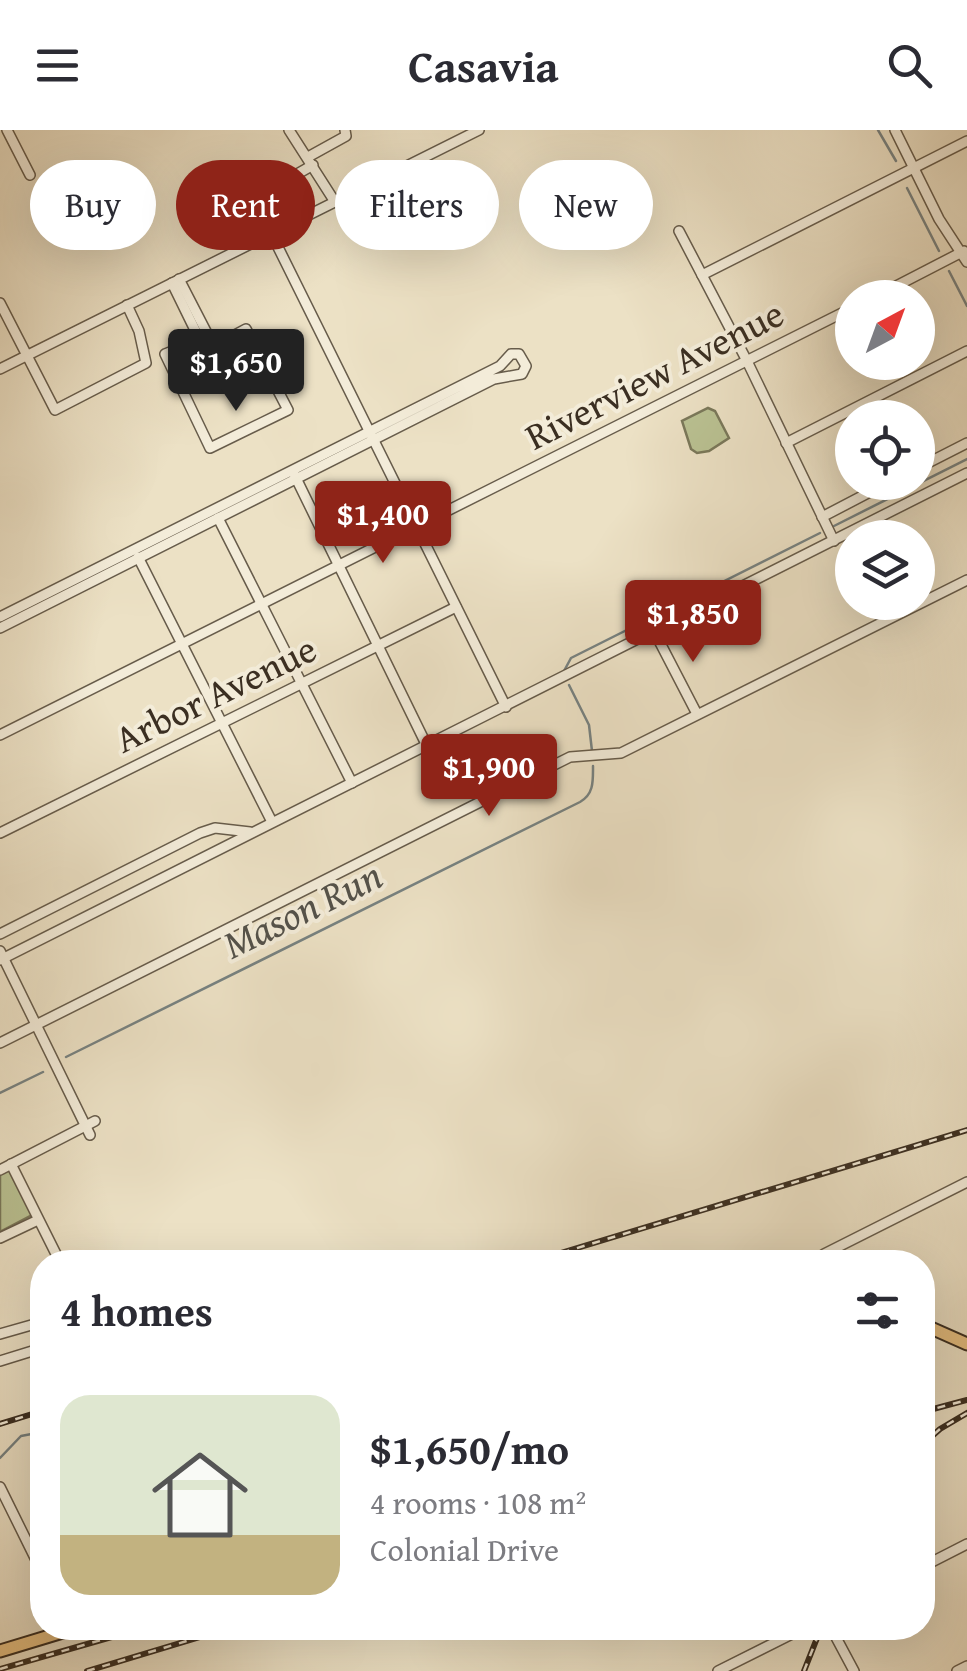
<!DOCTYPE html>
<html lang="en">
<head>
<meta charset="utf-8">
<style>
	:root { --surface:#fff; --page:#f2f2f3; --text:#2b2b33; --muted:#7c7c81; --line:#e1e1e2; --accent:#8f2418 }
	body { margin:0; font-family:"Gentium Book Plus",serif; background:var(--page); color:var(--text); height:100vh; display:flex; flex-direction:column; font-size:38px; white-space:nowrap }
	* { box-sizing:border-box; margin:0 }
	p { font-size:32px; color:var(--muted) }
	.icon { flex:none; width:55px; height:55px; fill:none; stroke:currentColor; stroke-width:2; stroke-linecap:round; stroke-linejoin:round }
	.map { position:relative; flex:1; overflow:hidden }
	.sheet { position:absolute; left:30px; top:1120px; width:905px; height:390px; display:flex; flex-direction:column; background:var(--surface); border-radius:40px; box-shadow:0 10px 40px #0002 }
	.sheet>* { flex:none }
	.top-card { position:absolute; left:30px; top:30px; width:908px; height:90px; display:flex; gap:20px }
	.needle { width:65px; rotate:41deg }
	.controls { position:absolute; left:835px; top:150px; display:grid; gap:20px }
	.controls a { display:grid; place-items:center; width:100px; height:100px; border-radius:50%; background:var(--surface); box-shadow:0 10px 40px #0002; font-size:50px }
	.price { position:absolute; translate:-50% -85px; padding:0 22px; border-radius:10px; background:var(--accent); color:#fff; font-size:32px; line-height:65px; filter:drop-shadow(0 2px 5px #0008) }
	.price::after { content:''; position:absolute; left:50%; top:60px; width:30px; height:22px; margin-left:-15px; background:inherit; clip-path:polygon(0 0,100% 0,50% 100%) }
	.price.current { background:#222; color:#fff }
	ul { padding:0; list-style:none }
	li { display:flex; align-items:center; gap:30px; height:250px; padding:0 30px }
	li+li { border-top:2px solid var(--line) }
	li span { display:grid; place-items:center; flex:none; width:280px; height:200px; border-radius:30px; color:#555 }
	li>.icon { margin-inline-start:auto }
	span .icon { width:120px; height:120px; fill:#fffc; stroke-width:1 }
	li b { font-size:42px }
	h2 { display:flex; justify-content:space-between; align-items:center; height:120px; padding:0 30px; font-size:42px }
	.tag { padding:0 35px; border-radius:45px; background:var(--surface); box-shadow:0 10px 40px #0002; font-size:35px; line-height:90px }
	.tag.current { background:var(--accent); color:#fff }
	header { display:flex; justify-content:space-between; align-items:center; height:130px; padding:0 30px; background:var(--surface); font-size:45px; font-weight:600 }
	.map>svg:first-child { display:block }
	.green { fill:#bac293; stroke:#7a785a; stroke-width:2.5 }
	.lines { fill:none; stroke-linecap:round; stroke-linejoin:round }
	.stream { stroke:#778281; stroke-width:2.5 }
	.minor-casing { stroke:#675c4b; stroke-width:12 }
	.major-casing { stroke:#3b2f22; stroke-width:15 }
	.minor { stroke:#f3ecd9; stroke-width:9 }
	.major { stroke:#e6c082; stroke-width:11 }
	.rail-casing { stroke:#3b2f22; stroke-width:6 }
	.rail { stroke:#f3ecd9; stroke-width:2.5; stroke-dasharray:8; stroke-linecap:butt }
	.labels { text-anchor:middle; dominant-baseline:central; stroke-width:8; stroke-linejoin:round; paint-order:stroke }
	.street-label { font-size:38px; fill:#3b2f22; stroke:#f3ecd9 }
	.water-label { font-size:40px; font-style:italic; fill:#54524a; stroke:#f3ecd9 }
</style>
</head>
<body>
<header><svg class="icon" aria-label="menu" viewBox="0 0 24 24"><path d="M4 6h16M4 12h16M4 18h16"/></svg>Casavia<svg class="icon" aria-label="search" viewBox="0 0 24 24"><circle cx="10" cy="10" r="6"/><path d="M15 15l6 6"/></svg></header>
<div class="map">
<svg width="967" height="1541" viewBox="0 0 967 1541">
	<rect width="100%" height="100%" fill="#ece1c5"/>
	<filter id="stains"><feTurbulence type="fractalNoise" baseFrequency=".002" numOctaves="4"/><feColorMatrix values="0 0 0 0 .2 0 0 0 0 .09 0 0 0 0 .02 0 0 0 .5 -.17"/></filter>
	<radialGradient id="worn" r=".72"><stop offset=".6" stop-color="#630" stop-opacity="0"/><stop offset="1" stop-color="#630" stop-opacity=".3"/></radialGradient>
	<g class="green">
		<path d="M708,278L715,281L729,308L709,321L697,323L691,319L682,291Z"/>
		<path d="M9,1040L32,1085L0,1102V1042Z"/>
	</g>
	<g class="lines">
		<g class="stream">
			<path d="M878,0L896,31"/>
			<path d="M907,58L939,121"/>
			<path d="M949,141L967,176"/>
			<path d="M834,396L967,329"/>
			<path d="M564,541L571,528L820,403"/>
			<path d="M569,555L589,595L592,621"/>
			<path d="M66,927L580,672C594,664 593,651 593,636"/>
			<path d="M0,963L43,942"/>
			<path d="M0,1328L21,1306L42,1302"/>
		</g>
		<defs>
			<g id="minor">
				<path d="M7,0L30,45"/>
				<path d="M289,0L335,72"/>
				<path d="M895,0L939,89L967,132"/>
				<path d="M308,27L346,6L345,0"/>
				<path d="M278,55L313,35"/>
				<path d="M679,101L747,231L834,411"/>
				<path d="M271,103L506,577"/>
				<path d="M702,145L967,11"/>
				<path d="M179,149L212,213L210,218"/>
				<path d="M172,153L195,200V212"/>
				<path d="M873,168L964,121"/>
				<path d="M0,173L55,280L146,233L139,201L127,175"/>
				<path d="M246,199L288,280L210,318L165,224L195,212L201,223Z"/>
				<path d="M0,239L479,0"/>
				<path d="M786,313L967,221"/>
				<path d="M918,338L967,313"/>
				<path d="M294,344L427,616"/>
				<path d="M822,387L889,352"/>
				<path d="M218,388L352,653"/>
				<path d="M138,427L272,692"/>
				<path d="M0,487L500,236L511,224H519L526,236L522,244L494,249L0,498"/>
				<path d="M655,503L697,584"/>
				<path d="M0,605L852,178"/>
				<path d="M0,703L456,477"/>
				<path d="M0,804L200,703L215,698L250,702"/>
				<path d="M0,821L90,1005"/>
				<path d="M0,830L967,343"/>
				<path d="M0,913L556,634L570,627L621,623L967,450"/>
				<path d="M11,1034L60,1132"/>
				<path d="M0,1040L95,991"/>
				<path d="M0,1108L38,1090"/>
				<path d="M815,1132L824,1124L967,1052"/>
				<path d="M0,1204L42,1192"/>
				<path d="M0,1231L42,1218"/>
				<path d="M0,1357L42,1442"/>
				<path d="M922,1437L967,1414"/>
				<path d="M831,1498L854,1541"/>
				<path d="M718,1541L804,1498"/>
				<path d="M957,1541L967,1536"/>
			</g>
			<g id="major">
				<path d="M922,1194L967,1214"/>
				<path d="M0,1521L76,1498"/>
			</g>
		</defs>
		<use href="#minor" class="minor-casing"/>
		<use href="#major" class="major-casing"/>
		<use href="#minor" class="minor"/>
		<use href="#major" class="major"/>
		<defs>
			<g id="rail">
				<path d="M531,1132L967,1000"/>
				<path d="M922,1282L967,1270"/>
				<path d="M0,1294L42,1281"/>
				<path d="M922,1315L940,1299L967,1283"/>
				<path d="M0,1539L143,1498"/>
				<path d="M87,1541L230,1498"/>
				<path d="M804,1541L821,1498"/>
			</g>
		</defs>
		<use href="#rail" class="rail-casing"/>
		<use href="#rail" class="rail"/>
	</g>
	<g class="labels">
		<g class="street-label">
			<text transform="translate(654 244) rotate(-27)">Riverview Avenue</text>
			<text transform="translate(215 563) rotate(-26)">Arbor Avenue</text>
		</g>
		<g class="water-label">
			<text transform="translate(302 779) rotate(-26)">Mason Run</text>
		</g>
	</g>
	<rect width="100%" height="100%" filter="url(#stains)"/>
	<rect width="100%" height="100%" fill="url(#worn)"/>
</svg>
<div class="controls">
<a><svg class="needle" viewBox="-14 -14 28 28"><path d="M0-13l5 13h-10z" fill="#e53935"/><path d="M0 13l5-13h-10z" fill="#7c7c81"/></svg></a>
<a><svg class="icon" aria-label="locate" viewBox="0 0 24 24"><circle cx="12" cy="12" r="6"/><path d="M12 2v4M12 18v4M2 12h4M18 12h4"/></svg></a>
<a><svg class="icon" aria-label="layers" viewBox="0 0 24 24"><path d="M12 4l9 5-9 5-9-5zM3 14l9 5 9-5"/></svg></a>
</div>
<b class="price current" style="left:236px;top:284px">$1,650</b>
<b class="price" style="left:383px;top:436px">$1,400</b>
<b class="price" style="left:693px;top:535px">$1,850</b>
<b class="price" style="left:489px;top:689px">$1,900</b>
<div class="top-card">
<a class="tag">Buy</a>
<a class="tag current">Rent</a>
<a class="tag">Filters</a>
<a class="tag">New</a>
</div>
<section class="sheet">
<h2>4 homes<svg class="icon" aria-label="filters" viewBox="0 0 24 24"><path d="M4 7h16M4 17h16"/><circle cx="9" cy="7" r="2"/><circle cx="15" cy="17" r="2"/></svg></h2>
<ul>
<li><span style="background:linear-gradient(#dfe7d0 70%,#c2b280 0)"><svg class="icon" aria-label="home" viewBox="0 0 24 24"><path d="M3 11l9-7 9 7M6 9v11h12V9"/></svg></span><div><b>$1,650/mo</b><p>4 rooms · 108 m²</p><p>Colonial Drive</p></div></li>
</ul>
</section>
</div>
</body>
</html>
